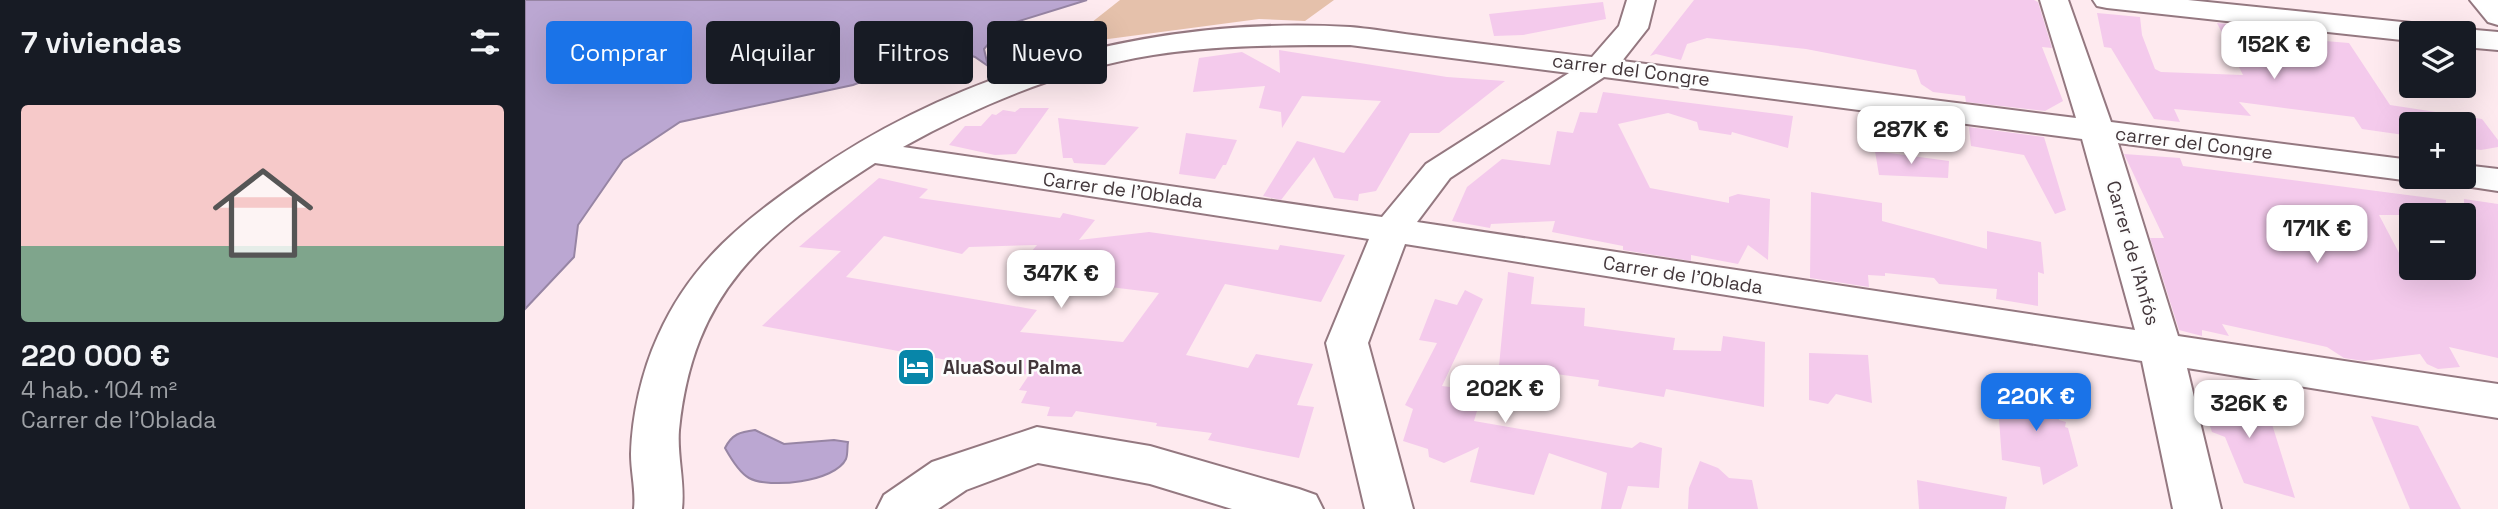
<!DOCTYPE html>
<html lang="es">
<head>
<meta charset="utf-8">
<style>
	:root { --surface:#171b24; --page:#242831; --text:#f1f3f6; --muted:#9ea1a6; --line:#363941; --accent:#1a73e8 }
	body { margin:0; font-family:"Space Grotesk",sans-serif; background:var(--page); color:var(--text); height:100vh; display:flex; flex-direction:column; font-size:26px; white-space:nowrap }
	* { box-sizing:border-box; margin:0 }
	p { font-size:23px; color:var(--muted) }
	.icon { flex:none; width:38px; height:38px; fill:none; stroke:currentColor; stroke-width:2; stroke-linecap:round; stroke-linejoin:round }
	.map { position:relative; flex:1; overflow:hidden }
	.side { display:flex; flex-direction:column; background:var(--surface); width:525px }
	.side>* { flex:none }
	.hud { position:absolute; left:21px; top:21px; width:665px; height:63px; display:flex; gap:14px }
	.fabs { position:absolute; left:1874px; top:21px; display:grid; gap:14px }
	.fabs a { display:grid; place-items:center; width:77px; height:77px; border-radius:7px; background:var(--surface); box-shadow:0 7px 28px #0002; font-size:35px }
	.price { position:absolute; translate:-50% -60px; padding:0 16px; border-radius:14px; background:#fff; color:#222; font-size:23px; line-height:46px; filter:drop-shadow(0 2px 4px #0008) }
	.price::after { content:''; position:absolute; left:50%; top:42px; width:21px; height:16px; margin-left:-10px; background:inherit; clip-path:polygon(0 0,100% 0,50% 100%) }
	.price.on { background:var(--accent); color:#fff }
	ul { padding:0; list-style:none }
	li { display:grid; align-content:center; gap:14px; height:371px; padding:0 21px }
	li+li { border-top:2px solid var(--line) }
	li span { display:grid; place-items:center; height:217px; border-radius:7px; color:#555 }
	li>.icon { margin-inline-start:auto }
	span .icon { width:126px; height:126px; fill:#fffc; stroke-width:1 }
	li b { font-size:30px }
	h2 { display:flex; justify-content:space-between; align-items:center; height:84px; padding:0 21px; font-size:30px }
	.pill { padding:0 24px; border-radius:7px; background:var(--surface); box-shadow:0 7px 28px #0002; font-size:24px; line-height:63px }
	.pill.on { background:var(--accent); color:#fff }
	main { display:flex; flex:1; min-height:0 }
	.map>svg:first-child { display:block }
	.green { fill:#e5c1ab }
	.water { fill:#bba7d2; stroke:#9785a4; stroke-width:2 }
	.building { fill:#f4caec; fill-rule:evenodd }
	.lines { fill:none; stroke-linecap:round; stroke-linejoin:round }
	.minor-casing { stroke:#947880; stroke-width:4 }
	.minor { fill:#fff; fill-rule:evenodd }
	.labels { text-anchor:middle; dominant-baseline:central; stroke-width:5; stroke-linejoin:round; paint-order:stroke }
	.street-label { font-size:19px; fill:#42363a; stroke:#fdfdfd }
	.poi-label { font-size:19px; font-weight:bold; fill:#42363a; stroke:#fdfdfd; text-anchor:start }
</style>
</head>
<body>
<main>
<section class="side">
<h2>7 viviendas<svg class="icon" aria-label="filters" viewBox="0 0 24 24"><path d="M4 7h16M4 17h16"/><circle cx="9" cy="7" r="2"/><circle cx="15" cy="17" r="2"/></svg></h2>
<ul>
<li><span style="background:linear-gradient(#f6c9c9 65%,#7fa58c 0)"><svg class="icon" aria-label="home" viewBox="0 0 24 24"><path d="M3 11l9-7 9 7M6 9v11h12V9"/></svg></span><div><b>220 000 €</b><p>4 hab. · 104 m²</p><p>Carrer de l'Oblada</p></div></li>
</ul>
</section>
<div class="map">
<svg width="1973" height="509" viewBox="0 0 1973 509">
	<rect width="100%" height="100%" fill="#feeaef"/>
	<path class="green" d="M595,0H809L780,21L734,19L538,45Z"/>
	<g class="water">
		<path d="M0,0H562L465,30V42L459,49L463,66L450,57L437,53L410,65L383,64L328,85L155,122L98,160L53,225L49,257L0,309Z"/>
		<path d="M230,430L259,444L309,440L323,442C322,447 323,454 321,459C310,482 244,489 224,478C215,473 205,457 200,448C207,434 215,432 230,430Z"/>
	</g>
	<g class="building">
		<path d="M1169,0H1509L1513,2L1527,48L1517,47L1538,101L1520,111L1441,102L1440,96L1408,92L1396,84L1391,70L1281,49L1182,38L1162,44L1156,60L1131,54L1125,56Z"/>
		<path d="M1078,2L1081,19L998,35L969,36L964,14Z"/>
		<path d="M1572,13L1615,17L1617,35L1630,69L1636,72L1718,75L1692,23L1746,28L1752,37L1824,43L1865,105L1957,119L1973,140V147L1956,150L1939,148V124H1886V136L1837,129L1829,117L1714,102L1726,116L1649,109L1655,122L1629,119L1586,48L1579,47Z"/>
		<path d="M754,50L922,77L980,81L914,133H885L851,191L834,194L833,201L809,198L789,157L756,200L738,196L772,141L819,153L856,101L777,96L757,128L756,112L734,108L740,86L668,92L674,58L717,52L755,73Z"/>
		<path d="M1078,92L1268,116L1263,148L1207,132L1206,135L1174,130L1172,122L1143,113L1093,124L1125,188L1204,203V197L1213,194L1245,199L1243,260L1223,245L1213,264L1166,255V261L1098,250V246L1027,232L1030,221L966,224L965,228L927,221L942,187L977,159L1025,165L1032,131L1048,133L1055,112L1072,113Z"/>
		<path d="M495,108H524L491,154L470,155L424,145L440,126H456L467,114L471,115L478,110L490,112Z"/>
		<path d="M533,118L614,127L580,165L549,163L547,158H538Z"/>
		<path d="M1444,127L1519,137L1541,210L1530,214L1499,155L1446,146Z"/>
		<path d="M661,133L712,140L701,165H698L690,179L654,174Z"/>
		<path d="M1350,151L1424,161L1423,178L1354,175Z"/>
		<path d="M1599,154L1655,158L1658,166L1921,200L1920,215H1854L1882,268H1939V199L1973,204V358L1924,347L1935,367L1913,369L1902,364L1895,354L1839,361L1819,358L1802,347L1697,324L1704,336L1677,330V336L1654,330L1625,238H1639Z"/>
		<path d="M354,178L403,189L394,198L535,218L538,213L570,220L554,240L624,232L753,250L755,245L820,255L796,302L700,284L661,355L723,368L731,354L788,364L772,405L789,407L774,458L683,440L687,433L631,426L632,423L551,411L547,417L522,416L525,407L496,403L502,391L494,390L504,375L237,326L316,251L274,247ZM359,236L437,254L444,247L512,245L493,267L545,279L544,282L634,293L598,342L495,332L512,310L321,277Z"/>
		<path d="M1286,192L1357,203V221L1462,249V231L1516,242L1519,274L1513,272V306L1471,299L1472,289L1414,284L1409,278L1360,273V276L1343,275L1344,287L1285,278Z"/>
		<path d="M983,272L1009,277L1006,304L1060,308L1059,326L1150,338L1148,350L1196,351L1198,336L1240,342L1239,407L1141,389L1139,397L1073,386L1074,380L974,366Z"/>
		<path d="M940,290L958,299L917,386L958,391L949,421L1107,448L1115,442L1137,448L1134,488L1103,486L1096,509H1076L1082,473L1024,453L1009,495L945,482L954,447L919,463L904,457L903,449L878,441L888,409L880,405L912,343L894,340L910,299L932,305Z"/>
		<path d="M1284,353L1343,355L1347,403L1311,394L1303,404L1284,400Z"/>
		<path d="M1477,387L1526,392L1534,420L1541,422L1540,427L1543,428L1553,466L1518,485L1515,467L1477,460L1474,419L1480,418Z"/>
		<path d="M1672,388L1718,399L1720,404L1741,405L1770,498L1719,483L1700,437L1687,432Z"/>
		<path d="M1846,416L1893,426L1936,509H1885Z"/>
		<path d="M1175,461L1193,468L1204,478L1227,480L1233,509H1163L1164,488Z"/>
		<path d="M1392,480L1482,497L1480,509H1394Z"/>
	</g>
	<g class="lines">
		<defs>
			<g id="minor">
				<path d="M1102,0H1130L1123,28L1097,61L1551,118L1515,0H1543L1586,122L1886,160V177H1898L1886,181L1593,143L1653,336L1973,384V418L1662,368L1696,509H1648L1617,361L880,244L843,343L888,509H840L801,343L844,239L350,163C238,235 168,291 154,430C152,457 160,482 157,509H109C111,490 106,473 106,454C107,415 117,371 133,336C167,260 220,220 286,174C441,66 636,16 825,27C851,29 877,34 903,37C958,44 1013,51 1067,57L1094,26ZM825,45L1044,73L901,164L857,217L378,147C455,104 540,69 628,55C693,45 759,45 825,45ZM1079,77L1557,139L1610,330L892,222L925,178Z"/>
				<path d="M1568,0H1663L1896,24L1906,27L1911,33H1886V41L1582,8L1572,6Z"/>
				<path d="M1945,0H1973V25L1963,22Z"/>
				<path d="M1939,29L1973,32V50L1939,47V33H1927Z"/>
				<path d="M1939,165L1973,169V191L1927,184L1922,177H1939Z"/>
				<path d="M512,427L625,446L774,489L791,495L798,509H707L625,484L513,463L441,490L413,509H352L359,495L407,462Z"/>
			</g>
		</defs>
		<use href="#minor" class="minor-casing"/>
		<use href="#minor" class="minor"/>
	</g>
	<defs>
		<symbol id="hotel-square" viewBox="-11 -11 22 22"><rect x="-9" y="-9" width="18" height="18" rx="4" fill="#0886a9" stroke="#fdfdfd"/><path d="M-6-4.5h1.5V1H6V5H4.5V3h-9V5H-6ZM-4 0a1.8 1.8 0 1 1 3.6 0ZM.5 0V-2.5h3Q6-2.5 6 0Z" fill="#fff"/></symbol>
	</defs>
	<g fill-rule="evenodd">
		<use href="#hotel-square" x="369" y="345" width="44" height="44"/>
	</g>
	<g class="labels">
		<g class="street-label">
			<text transform="translate(1106 70) rotate(7)">carrer del Congre</text>
			<text transform="translate(1669 143) rotate(7)">carrer del Congre</text>
			<text transform="translate(598 190) rotate(8)">Carrer de l'Oblada</text>
			<text transform="translate(1608 253) rotate(74)">Carrer de l'Anfós</text>
			<text transform="translate(1158 275) rotate(9)">Carrer de l'Oblada</text>
		</g>
		<g class="poi-label">
			<text x="418" y="367">AluaSoul Palma</text>
		</g>
	</g>
</svg>
<div class="fabs">
<a><svg class="icon" aria-label="layers" viewBox="0 0 24 24"><path d="M12 4l9 5-9 5-9-5zM3 14l9 5 9-5"/></svg></a>
<a>+</a>
<a>−</a>
</div>
<b class="price" style="left:1749px;top:81px">152K €</b>
<b class="price" style="left:1386px;top:166px">287K €</b>
<b class="price" style="left:1792px;top:265px">171K €</b>
<b class="price" style="left:536px;top:310px">347K €</b>
<b class="price" style="left:980px;top:425px">202K €</b>
<b class="price on" style="left:1511px;top:433px">220K €</b>
<b class="price" style="left:1724px;top:440px">326K €</b>
<div class="hud">
<a class="pill on">Comprar</a>
<a class="pill">Alquilar</a>
<a class="pill">Filtros</a>
<a class="pill">Nuevo</a>
</div>
</div>
</main>
</body>
</html>
